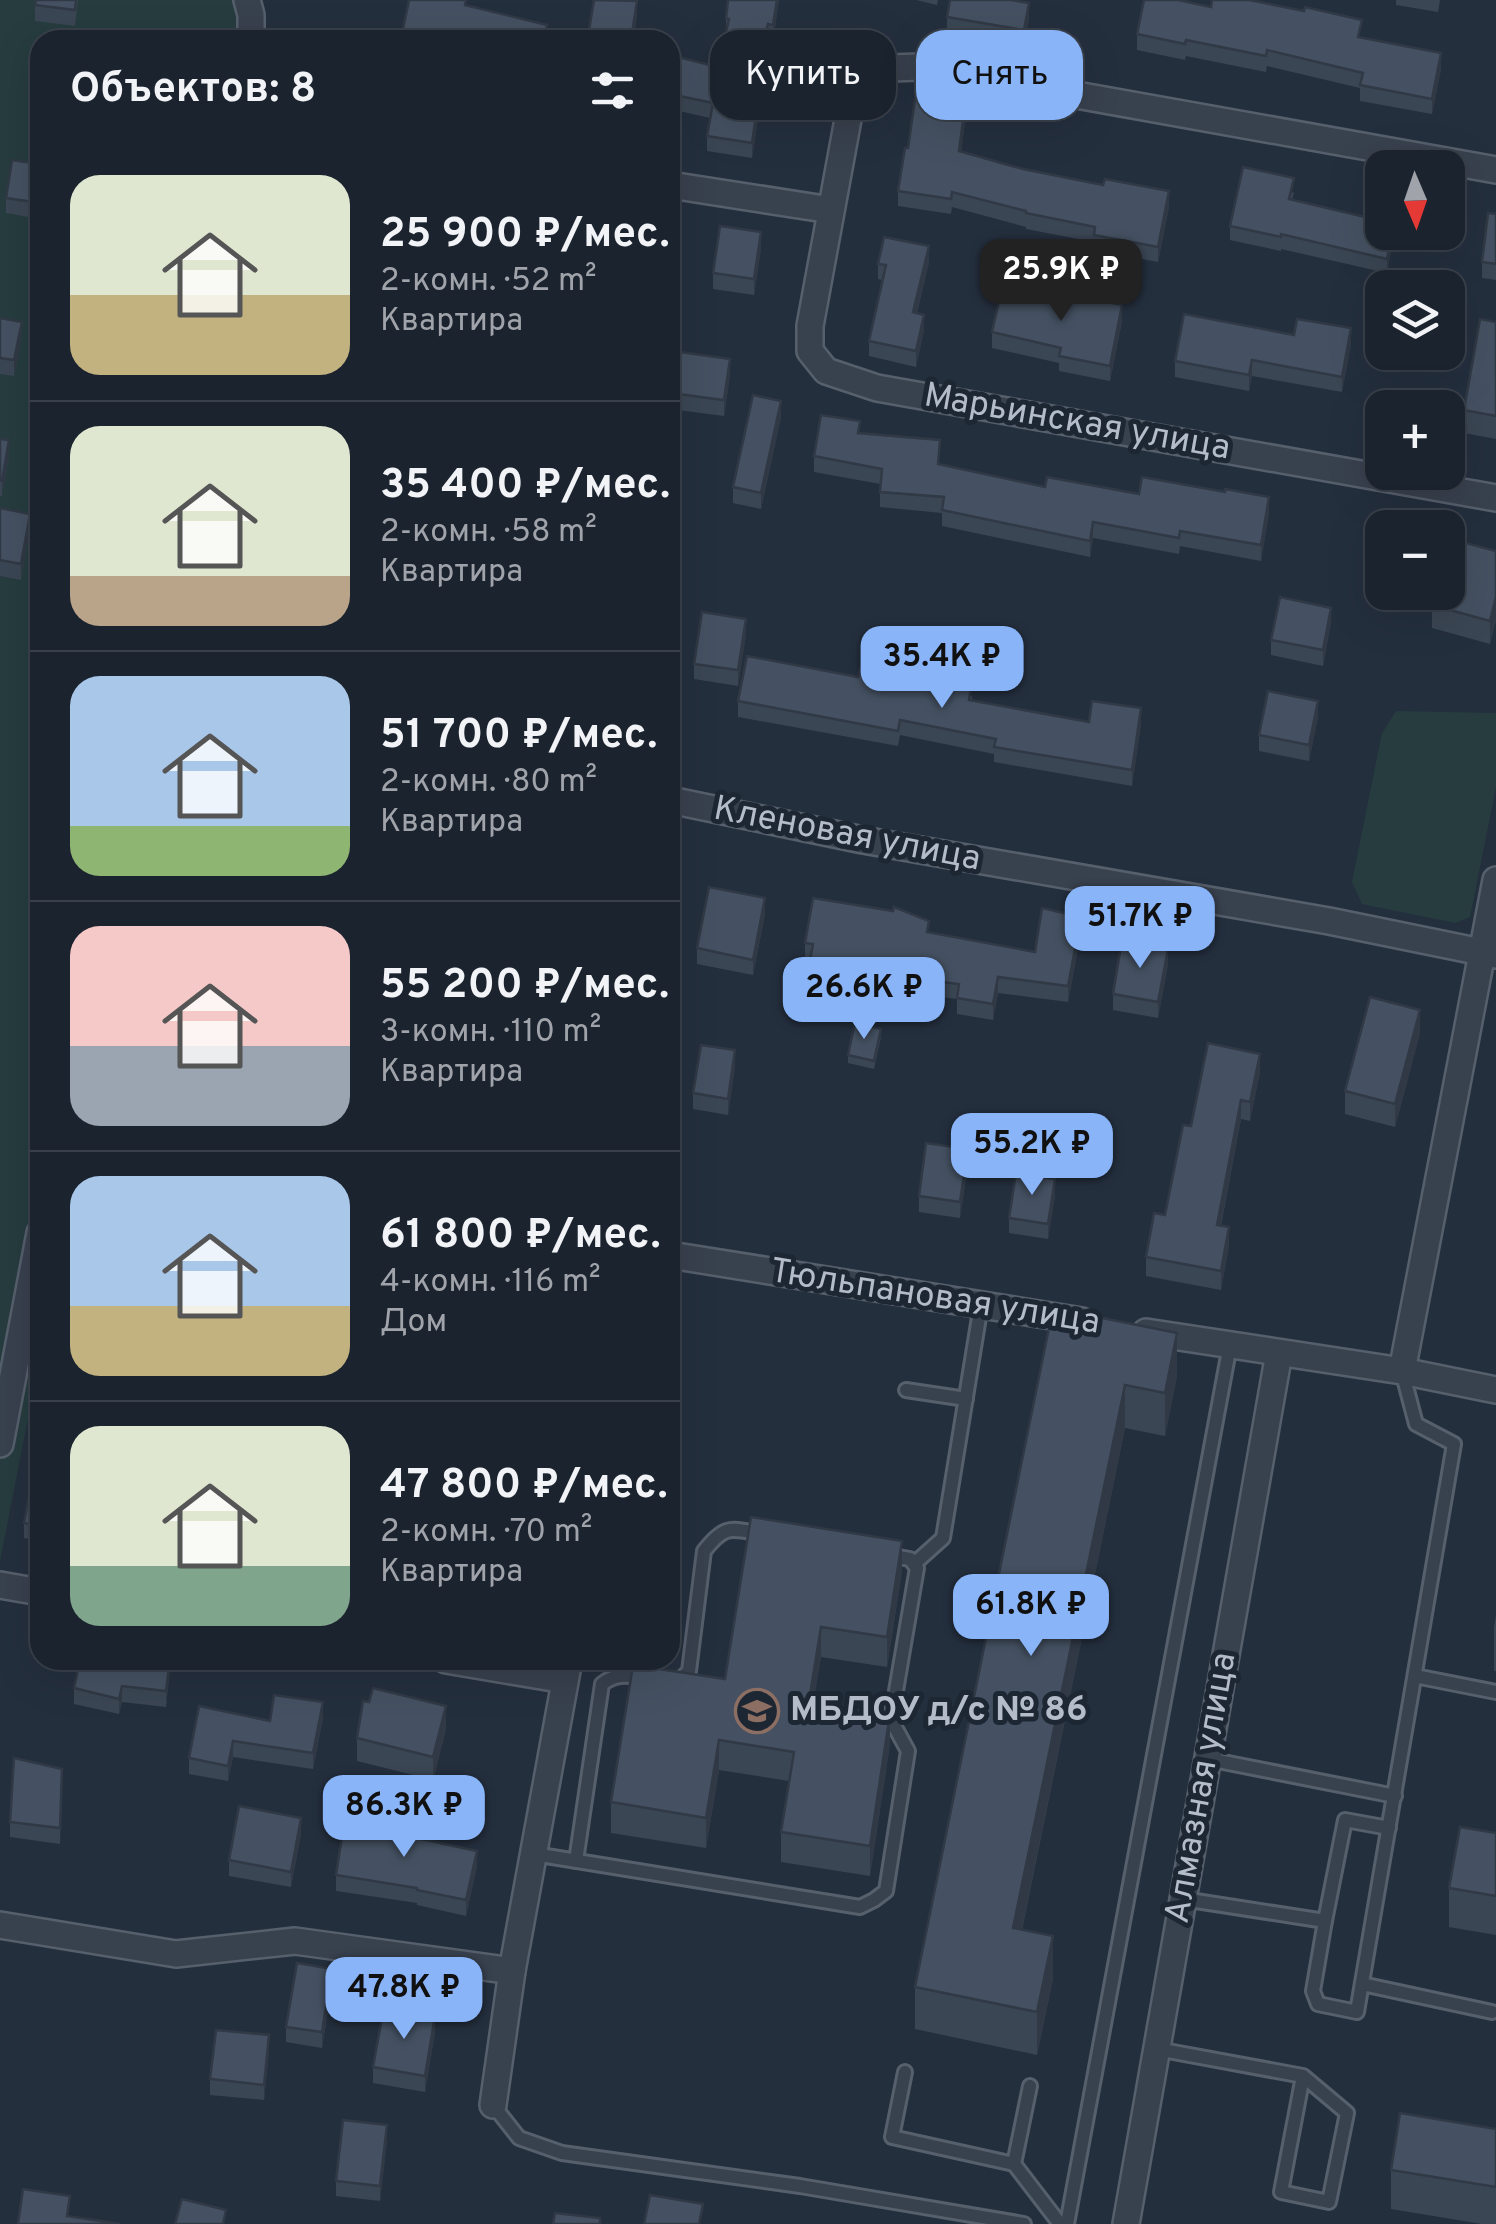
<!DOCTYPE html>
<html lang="ru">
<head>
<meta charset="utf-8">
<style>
	:root { --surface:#1b232e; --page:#282f3a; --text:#f1f3f6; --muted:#a0a4aa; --line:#39404a; --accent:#8ab4f8 }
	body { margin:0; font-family:Overpass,sans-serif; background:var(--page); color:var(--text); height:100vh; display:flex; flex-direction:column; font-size:38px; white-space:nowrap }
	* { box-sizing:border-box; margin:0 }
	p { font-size:32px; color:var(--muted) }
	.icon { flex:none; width:55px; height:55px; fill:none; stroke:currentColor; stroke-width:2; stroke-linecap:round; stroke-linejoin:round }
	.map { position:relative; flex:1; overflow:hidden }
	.drawer { position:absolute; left:30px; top:30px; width:650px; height:1640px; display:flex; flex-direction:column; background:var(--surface); border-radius:30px; box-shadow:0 10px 40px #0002,0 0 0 2px var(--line) }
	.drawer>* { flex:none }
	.banner { position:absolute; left:710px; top:30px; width:635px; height:90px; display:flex; gap:20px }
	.needle { width:65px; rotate:178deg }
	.buttons { position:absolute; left:1365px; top:150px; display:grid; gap:20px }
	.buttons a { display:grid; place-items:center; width:100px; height:100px; border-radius:20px; background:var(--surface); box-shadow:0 10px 40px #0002,0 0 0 2px var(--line); font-size:50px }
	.price { position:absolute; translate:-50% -85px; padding:0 22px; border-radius:20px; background:var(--accent); color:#111; font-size:32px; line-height:65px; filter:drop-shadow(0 2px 5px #0008) }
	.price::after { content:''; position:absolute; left:50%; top:60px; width:30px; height:22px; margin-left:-15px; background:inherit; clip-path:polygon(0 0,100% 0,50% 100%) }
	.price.selected { background:#222; color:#fff }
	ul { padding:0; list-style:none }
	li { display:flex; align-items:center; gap:30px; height:250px; padding:0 40px }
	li+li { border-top:2px solid var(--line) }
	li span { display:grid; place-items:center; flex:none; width:280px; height:200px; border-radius:30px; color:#555 }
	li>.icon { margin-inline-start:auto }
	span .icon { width:120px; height:120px; fill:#fffc; stroke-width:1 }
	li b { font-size:42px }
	h2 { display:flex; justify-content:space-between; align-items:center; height:120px; padding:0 40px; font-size:42px }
	.tag { padding:0 35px; border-radius:30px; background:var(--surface); box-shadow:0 10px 40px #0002,0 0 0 2px var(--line); font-size:35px; line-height:90px }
	.tag.selected { background:var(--accent); color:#111 }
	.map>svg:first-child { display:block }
	.green { fill:#263c3f }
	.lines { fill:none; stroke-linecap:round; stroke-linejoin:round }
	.lane-casing { stroke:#565f6c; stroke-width:18 }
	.street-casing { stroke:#565f6c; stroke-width:30 }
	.lane { stroke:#38414e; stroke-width:12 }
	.street { stroke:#38414e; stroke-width:25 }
	.wall { fill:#3b4654 }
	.shaded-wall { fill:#303945 }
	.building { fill:#455162; stroke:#303945; stroke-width:2.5 }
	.labels { text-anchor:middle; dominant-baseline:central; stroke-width:10; stroke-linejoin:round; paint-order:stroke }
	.street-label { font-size:35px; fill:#b4bcc9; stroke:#1d2633 }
	.poi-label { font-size:35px; font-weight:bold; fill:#b4bcc9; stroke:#1d2633; text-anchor:start }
</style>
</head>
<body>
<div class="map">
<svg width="1496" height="2224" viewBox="0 0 1496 2224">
	<rect width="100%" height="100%" fill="#242f3e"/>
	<g class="green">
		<path d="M0,0H257L259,40H40V1358L0,1561Z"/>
		<path d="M1396,711L1496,713V787L1470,917L1455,923L1362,904L1352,882L1382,733Z"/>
	</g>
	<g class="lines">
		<defs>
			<g id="lane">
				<path d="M906,1390L966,1399"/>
				<path d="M914,1564L943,1538L981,1305"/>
				<path d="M1415,1676L1496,1692"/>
				<path d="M672,1680L681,1679L689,1671L704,1551C726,1523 731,1529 763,1534"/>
				<path d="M1208,1759L1395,1796"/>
				<path d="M534,1854L860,1907L874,1900L886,1891L908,1751L891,1720L917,1568L910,1559L887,1555"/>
				<path d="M576,1861L602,1684C617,1672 629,1676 647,1678"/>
				<path d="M1183,1899L1325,1921L1313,1991L1318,2004L1357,2012L1454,1444L1416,1424L1402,1371"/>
				<path d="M1325,1921L1345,1820L1389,1828"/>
				<path d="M1362,1984L1492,2012"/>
				<path d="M1157,2049L1303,2076L1281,2192L1329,2202L1347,2113L1303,2076"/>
				<path d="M905,2072L892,2137L1014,2164"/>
				<path d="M1030,2086L1014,2164L1060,2224"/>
				<path d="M493,2105L519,2138L562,2153L800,2186L1024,2224"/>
				<path d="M1067,2224L1230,1345"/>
			</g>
			<g id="street">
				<path d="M247,0L251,15V40"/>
				<path d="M1496,170L920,67L890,68L865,74L851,103L810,326V351L826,371L877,388L1496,498"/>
				<path d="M670,185L831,210"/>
				<path d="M670,800L863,840L1329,921L1496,955"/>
				<path d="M670,1255L1082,1321"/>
				<path d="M1146,1332L1402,1371L1496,1390"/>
				<path d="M1402,1371L1496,880"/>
				<path d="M0,1444L40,1233"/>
				<path d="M0,1585L40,1592"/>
				<path d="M446,1660L565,1680"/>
				<path d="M0,1925L176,1954L295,1941L512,1971"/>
				<path d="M493,2105L512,1971L569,1660"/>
				<path d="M1126,2224L1279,1353"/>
			</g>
		</defs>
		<use href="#lane" class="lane-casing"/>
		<use href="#street" class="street-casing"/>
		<use href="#lane" class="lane"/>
		<use href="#street" class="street"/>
	</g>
	<g class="wall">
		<path d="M78,0L75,26L35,21V5Z"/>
		<path d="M728,0H779L773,41L768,40L753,102L758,119L752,158L707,151V136L710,118L670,109V55L718,67L726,34V18Z"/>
		<path d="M916,0H938L937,5Z"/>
		<path d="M1396,0H1440L1438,12L1396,5Z"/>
		<path d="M466,6L547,40H402V34Z"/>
		<path d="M637,16L633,40H588V36Z"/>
		<path d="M947,17L1029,19L1024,45L947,32Z"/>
		<path d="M1137,34L1361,38L1441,69L1432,114L1360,101V88L1267,66L1266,72L1186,56L1185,60L1137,50Z"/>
		<path d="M965,121L961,152L1169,207L1158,262L1094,250V242L1026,229V227L952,207L951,214L898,206V191L908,148Z"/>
		<path d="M40,164V219L6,213V198Z"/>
		<path d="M1294,192L1292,200L1394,232L1387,273L1281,249V251L1230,240V226Z"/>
		<path d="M1496,214V280L1482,278V262Z"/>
		<path d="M761,248L754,295L713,289V273Z"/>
		<path d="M929,262L917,313L924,330L916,367L869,356V341L882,280L878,279V264Z"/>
		<path d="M0,318L22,337L14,376L0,374Z"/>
		<path d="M1122,321L1110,381L1059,371V363L992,348V332Z"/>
		<path d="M1496,322V439L1464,433V410Z"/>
		<path d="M1294,335L1351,344L1342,392L1252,376L1249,391L1175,377V361Z"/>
		<path d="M670,370L730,375L724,416L670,409Z"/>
		<path d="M781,417L761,509L733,503V487Z"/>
		<path d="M860,433L940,464L1045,487L1139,494L1269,513L1261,561L1180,546L1179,554L1093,538L1090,557L942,526V513L880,507V484L814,472V456Z"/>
		<path d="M0,439L9,456L2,496H0Z"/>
		<path d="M0,508L30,529L21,580L0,576Z"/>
		<path d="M1496,551V620L1490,644L1432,628V605Z"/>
		<path d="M1331,623L1323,666L1271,655V640Z"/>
		<path d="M746,634L738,686L694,679V664Z"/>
		<path d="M858,677L972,696V701L1089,722L1141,724L1132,786L994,762V754L900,735L898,746L738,717V701Z"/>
		<path d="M1318,717L1309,761L1259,751V735Z"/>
		<path d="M765,914L753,975L697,964V948Z"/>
		<path d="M929,933L1035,952L1081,933L1068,1002L998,993L993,1020L957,1014V999L809,981L810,960L805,959V943Z"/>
		<path d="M1168,964L1158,1018L1113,1010V994Z"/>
		<path d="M1420,1033L1395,1127L1345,1114V1091Z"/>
		<path d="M881,1037L874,1069L848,1063V1055Z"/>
		<path d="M735,1066L728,1115L693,1109V1093Z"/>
		<path d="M1260,1072L1250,1121L1241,1119L1221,1226L1229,1246L1221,1290L1146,1276V1257L1165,1215L1191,1126Z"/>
		<path d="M968,1164L960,1218L919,1212V1196Z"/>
		<path d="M1055,1195L1048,1239L1009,1233V1218Z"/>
		<path d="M1053,1308L1177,1376L1165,1436L1125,1428L1022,1930L1053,1979L1037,2055L915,2029V1987Z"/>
		<path d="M40,1488V1541L24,1538V1523Z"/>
		<path d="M902,1571L887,1667L821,1657L813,1702L890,1744L870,1876L781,1862V1832L789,1781L719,1770L706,1848L611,1833V1802L725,1679Z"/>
		<path d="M1496,1615V1671H1494V1628Z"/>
		<path d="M80,1660H171L166,1707L122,1702L119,1714L74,1704V1688Z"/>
		<path d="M323,1718L313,1769L233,1757L228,1781L189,1774V1758L270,1721Z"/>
		<path d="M446,1729L433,1780L357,1761V1738Z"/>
		<path d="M62,1769L60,1844L10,1837V1822Z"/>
		<path d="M395,1833L477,1866L466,1916L417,1905V1903L336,1891V1875Z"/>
		<path d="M1496,1833V1935L1449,1927V1888Z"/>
		<path d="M301,1834L291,1887L229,1876V1860Z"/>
		<path d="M332,1984L322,2048L286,2042V2027Z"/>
		<path d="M435,2032L425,2092L373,2083V2067Z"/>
		<path d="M269,2051L264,2100L210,2095V2079Z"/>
		<path d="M1496,2129V2224H1482L1391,2209V2170Z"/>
		<path d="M387,2141L380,2201L336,2196V2181Z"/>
	</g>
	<g class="shaded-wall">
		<path d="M777,0H779L773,41V25Z"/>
		<path d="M637,1V16L633,40H631Z"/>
		<path d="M1029,3V19L1024,45V30Z"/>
		<path d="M768,24V40L750,117V102Z"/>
		<path d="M1441,53V69L1432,114V99Z"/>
		<path d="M758,103V119L752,158V143Z"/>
		<path d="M965,106V121L959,167V151Z"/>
		<path d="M1169,191V207L1158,262V247Z"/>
		<path d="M761,232V248L754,295V279Z"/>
		<path d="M1393,232H1394V238L1387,273V259Z"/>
		<path d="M929,246V262L913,328V312Z"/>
		<path d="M1122,305V321L1110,381V366Z"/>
		<path d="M924,315V330L916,367V351Z"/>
		<path d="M22,322V337L14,376V360Z"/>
		<path d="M1351,328V344L1342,392V377Z"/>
		<path d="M730,359V375L724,416V400Z"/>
		<path d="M1252,360V376L1249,391V375Z"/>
		<path d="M781,401V417L761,509V493Z"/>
		<path d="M9,440V456L2,496V481Z"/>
		<path d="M1269,497V513L1261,561V545Z"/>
		<path d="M30,514V529L21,580V564Z"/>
		<path d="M1093,522V538L1090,557V541Z"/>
		<path d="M1496,597V620L1490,644V621Z"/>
		<path d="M1331,608V623L1323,666V650Z"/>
		<path d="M746,619V634L738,686V670Z"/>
		<path d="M1318,701V717L1309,761V745Z"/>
		<path d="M1141,708V724L1132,786V770Z"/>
		<path d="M765,898V914L753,975V960Z"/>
		<path d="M1081,917V933L1068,1002V986Z"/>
		<path d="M1168,949V964L1158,1018V1002Z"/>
		<path d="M998,977V993L993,1020V1004Z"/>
		<path d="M1420,1010V1033L1395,1127V1104Z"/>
		<path d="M735,1050V1066L728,1115V1099Z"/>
		<path d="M1260,1054V1072L1250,1121V1102Z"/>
		<path d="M1241,1100V1119L1217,1244V1225Z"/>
		<path d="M968,1149V1164L960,1218V1202Z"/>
		<path d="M1055,1179V1195L1048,1239V1224Z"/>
		<path d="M1229,1227V1246L1221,1290V1271Z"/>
		<path d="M1177,1333V1376L1165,1436V1393Z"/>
		<path d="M1125,1385V1428L1013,1971V1928Z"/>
		<path d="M902,1541V1571L887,1667V1637Z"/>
		<path d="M821,1627V1657L809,1731V1701Z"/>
		<path d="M170,1660H171L166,1707V1691Z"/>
		<path d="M122,1686V1702L119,1714V1699Z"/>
		<path d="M323,1702V1718L313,1769V1753Z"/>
		<path d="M446,1706V1729L433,1780V1757Z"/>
		<path d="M890,1714V1744L870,1876V1846Z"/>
		<path d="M719,1740V1770L706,1848V1818Z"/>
		<path d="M233,1741V1757L228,1781V1766Z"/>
		<path d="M301,1818V1834L291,1887V1872Z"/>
		<path d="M477,1851V1866L466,1916V1900Z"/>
		<path d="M1053,1936V1979L1037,2055V2012Z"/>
		<path d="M332,1969V1984L322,2048V2032Z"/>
		<path d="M435,2016V2032L425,2092V2076Z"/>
		<path d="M269,2035V2051L264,2100V2085Z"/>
		<path d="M387,2125V2141L380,2201V2186Z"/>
	</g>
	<g class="building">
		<path d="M36,0H76L75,10L35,5Z"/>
		<path d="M409,0H466L465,5L547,25L544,40H429L402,34Z"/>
		<path d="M594,0L637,1L631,40H618L588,36Z"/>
		<path d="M728,0H777L773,25L768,24L750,102L758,103L752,143L707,136L713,103L670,94V55L718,67L729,19L726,18Z"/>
		<path d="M950,0H1010L1029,3L1024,30L947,17Z"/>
		<path d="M1144,0H1178L1211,7L1212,0H1249L1304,11L1305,7L1362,20L1358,37L1441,53L1432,99L1360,85L1363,73L1267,50L1266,56L1186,40L1185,44L1137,34Z"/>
		<path d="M915,99L965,106L959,151L1023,169L1103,185L1105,179L1169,191L1158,247L1094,235L1095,227L1026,213V211L952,192L951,199L898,191L905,148H908Z"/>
		<path d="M12,160L40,164V203L6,198Z"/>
		<path d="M1243,167L1294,178L1289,199L1382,221V232H1393L1387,259L1281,234V237L1230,226Z"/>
		<path d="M1488,213L1496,214V264L1482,262Z"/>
		<path d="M720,226L761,232L754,279L713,273Z"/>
		<path d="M884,237L929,246L913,312L924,315L916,351L869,341L886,265L878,264Z"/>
		<path d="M1002,288L1070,304L1072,295L1122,305L1110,366L1059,356L1061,348L992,332Z"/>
		<path d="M1184,314L1294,335L1297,319L1351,328L1342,377L1252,360L1249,375L1175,361Z"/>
		<path d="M0,318L22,322L14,360L0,358Z"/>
		<path d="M1480,319L1496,322V416L1464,410Z"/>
		<path d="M673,351L730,359L724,400L670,393V370Z"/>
		<path d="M753,395L781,401L761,493L733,487Z"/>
		<path d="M821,415L860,421L858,433L940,440L938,464L1045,487L1047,477L1139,494L1142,477L1225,492V489L1269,497L1261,545L1180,531L1179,538L1093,522L1090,541L942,510L944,497L880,492L882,469L814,456Z"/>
		<path d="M0,439L9,440L2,481L0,480Z"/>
		<path d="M0,508L30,514L21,564L0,560Z"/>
		<path d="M1451,539L1496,551V597L1490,621L1432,605L1435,592H1448V550Z"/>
		<path d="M1280,597L1331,608L1323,650L1271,640Z"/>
		<path d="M702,612L746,619L738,670L694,664Z"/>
		<path d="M747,656L858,677L860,669L927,680L928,672L972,681L969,700L1089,722L1092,701L1141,708L1132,770L994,747L996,739L900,720L898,731L738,701Z"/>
		<path d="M1268,691L1318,701L1309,745L1259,735Z"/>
		<path d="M709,887L765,898L753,960L697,948Z"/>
		<path d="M813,898L893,911L894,907L929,921L927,932L1035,952L1042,908L1081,917L1068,986L998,977L993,1004L957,998L959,984L809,966L813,944L805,943Z"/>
		<path d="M1122,940L1168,949L1158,1002L1113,994Z"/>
		<path d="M1370,997L1420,1010L1395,1104L1345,1091Z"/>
		<path d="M855,1023L881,1029L874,1061L848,1055Z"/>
		<path d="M1208,1043L1260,1054L1250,1102L1241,1100L1217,1225L1229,1227L1221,1271L1146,1257L1154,1213L1165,1215L1183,1125L1191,1126Z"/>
		<path d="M701,1045L735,1050L728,1099L693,1093Z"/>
		<path d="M926,1143L968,1149L960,1202L919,1196Z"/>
		<path d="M1016,1173L1055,1179L1048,1224L1009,1218Z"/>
		<path d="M1053,1308L1177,1333L1165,1393L1125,1385L1013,1928L1053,1936L1037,2012L915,1987Z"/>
		<path d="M31,1486L40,1488V1526L24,1523Z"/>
		<path d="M751,1517L902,1541L887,1637L821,1627L809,1701L890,1714L870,1846L781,1832L794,1752L719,1740L706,1818L611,1802L633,1665L725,1679Z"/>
		<path d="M80,1660H170L166,1691L122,1686L119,1699L74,1688Z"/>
		<path d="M373,1688L446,1706L433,1757L357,1738L363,1701L369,1702Z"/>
		<path d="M274,1695L323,1702L313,1753L233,1741L228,1766L189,1758L199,1706L270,1721Z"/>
		<path d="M14,1758L62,1769L60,1828L10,1822Z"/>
		<path d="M239,1806L301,1818L291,1872L229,1860Z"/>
		<path d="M345,1817L395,1825L393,1833L477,1851L466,1900L417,1890V1888L336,1875Z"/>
		<path d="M1460,1827L1496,1833V1896L1449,1888Z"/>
		<path d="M297,1963L332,1969L322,2032L286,2027Z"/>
		<path d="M384,2007L435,2016L425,2076L373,2067Z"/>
		<path d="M216,2030L269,2035L264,2085L210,2079Z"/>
		<path d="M1400,2113L1496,2129V2187L1391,2170Z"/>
		<path d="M343,2120L387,2125L380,2186L336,2181Z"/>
		<path d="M23,2189L70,2196L67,2216L120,2224H18Z"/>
		<path d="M650,2195L703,2204L699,2224H644Z"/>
		<path d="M182,2199L226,2210L223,2224H175Z"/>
		<path d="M555,2213L600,2218V2224H553Z"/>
	</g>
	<defs>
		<symbol id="school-ring" viewBox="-11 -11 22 22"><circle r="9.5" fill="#1d2633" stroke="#8d6e63" stroke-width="1.5"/><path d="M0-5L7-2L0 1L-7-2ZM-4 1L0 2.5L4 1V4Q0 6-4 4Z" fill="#8d6e63"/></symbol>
	</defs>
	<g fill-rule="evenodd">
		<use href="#school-ring" x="732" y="1686" width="50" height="50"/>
	</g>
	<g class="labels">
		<g class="street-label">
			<text transform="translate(1077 423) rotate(10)">Марьинская улица</text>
			<text transform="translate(847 835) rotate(11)">Кленовая улица</text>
			<text transform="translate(935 1298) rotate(9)">Тюльпановая улица</text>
			<text transform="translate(1202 1788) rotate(-80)">Алмазная улица</text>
		</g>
		<g class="poi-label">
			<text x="790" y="1711">МБДОУ д/с № 86</text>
		</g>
	</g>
</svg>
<div class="buttons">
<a><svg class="needle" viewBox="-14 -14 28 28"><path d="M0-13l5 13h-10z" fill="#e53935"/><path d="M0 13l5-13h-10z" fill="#a0a4aa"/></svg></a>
<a><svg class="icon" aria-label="layers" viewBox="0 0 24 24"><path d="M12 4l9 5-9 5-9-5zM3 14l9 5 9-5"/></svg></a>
<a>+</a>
<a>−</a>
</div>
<b class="price selected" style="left:1061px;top:324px">25.9K ₽</b>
<b class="price" style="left:942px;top:711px">35.4K ₽</b>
<b class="price" style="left:1140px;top:971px">51.7K ₽</b>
<b class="price" style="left:864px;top:1042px">26.6K ₽</b>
<b class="price" style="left:1032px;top:1198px">55.2K ₽</b>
<b class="price" style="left:1031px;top:1659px">61.8K ₽</b>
<b class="price" style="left:404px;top:1860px">86.3K ₽</b>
<b class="price" style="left:404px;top:2042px">47.8K ₽</b>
<div class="banner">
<a class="tag">Купить</a>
<a class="tag selected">Снять</a>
</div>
<section class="drawer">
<h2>Объектов: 8<svg class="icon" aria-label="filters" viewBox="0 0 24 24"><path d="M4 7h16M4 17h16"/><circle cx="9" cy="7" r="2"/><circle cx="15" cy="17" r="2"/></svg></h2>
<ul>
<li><span style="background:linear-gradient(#dfe7d0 60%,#c2b280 0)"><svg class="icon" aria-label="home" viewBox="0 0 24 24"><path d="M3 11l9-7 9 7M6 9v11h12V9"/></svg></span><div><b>25 900 ₽/мес.</b><p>2-комн. · 52 m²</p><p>Квартира</p></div></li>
<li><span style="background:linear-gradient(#dfe7d0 75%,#b9a48a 0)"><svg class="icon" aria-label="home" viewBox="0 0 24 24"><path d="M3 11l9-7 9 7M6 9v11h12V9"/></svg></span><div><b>35 400 ₽/мес.</b><p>2-комн. · 58 m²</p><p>Квартира</p></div></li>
<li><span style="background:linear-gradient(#a9c7e8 75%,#8fb573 0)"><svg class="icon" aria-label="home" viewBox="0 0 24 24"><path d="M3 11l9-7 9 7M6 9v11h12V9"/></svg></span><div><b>51 700 ₽/мес.</b><p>2-комн. · 80 m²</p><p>Квартира</p></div></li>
<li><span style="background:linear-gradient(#f6c9c9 60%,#9aa5b1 0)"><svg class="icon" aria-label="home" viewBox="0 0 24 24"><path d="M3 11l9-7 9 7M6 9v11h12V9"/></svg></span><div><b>55 200 ₽/мес.</b><p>3-комн. · 110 m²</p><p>Квартира</p></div></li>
<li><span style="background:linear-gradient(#a9c7e8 65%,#c2b280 0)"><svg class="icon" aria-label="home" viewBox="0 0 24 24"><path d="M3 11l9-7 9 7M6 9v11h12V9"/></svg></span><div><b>61 800 ₽/мес.</b><p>4-комн. · 116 m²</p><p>Дом</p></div></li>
<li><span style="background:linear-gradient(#dfe7d0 70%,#7fa58c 0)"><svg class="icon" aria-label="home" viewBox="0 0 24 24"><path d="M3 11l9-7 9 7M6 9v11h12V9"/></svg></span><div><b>47 800 ₽/мес.</b><p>2-комн. · 70 m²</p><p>Квартира</p></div></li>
</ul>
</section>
</div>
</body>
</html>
